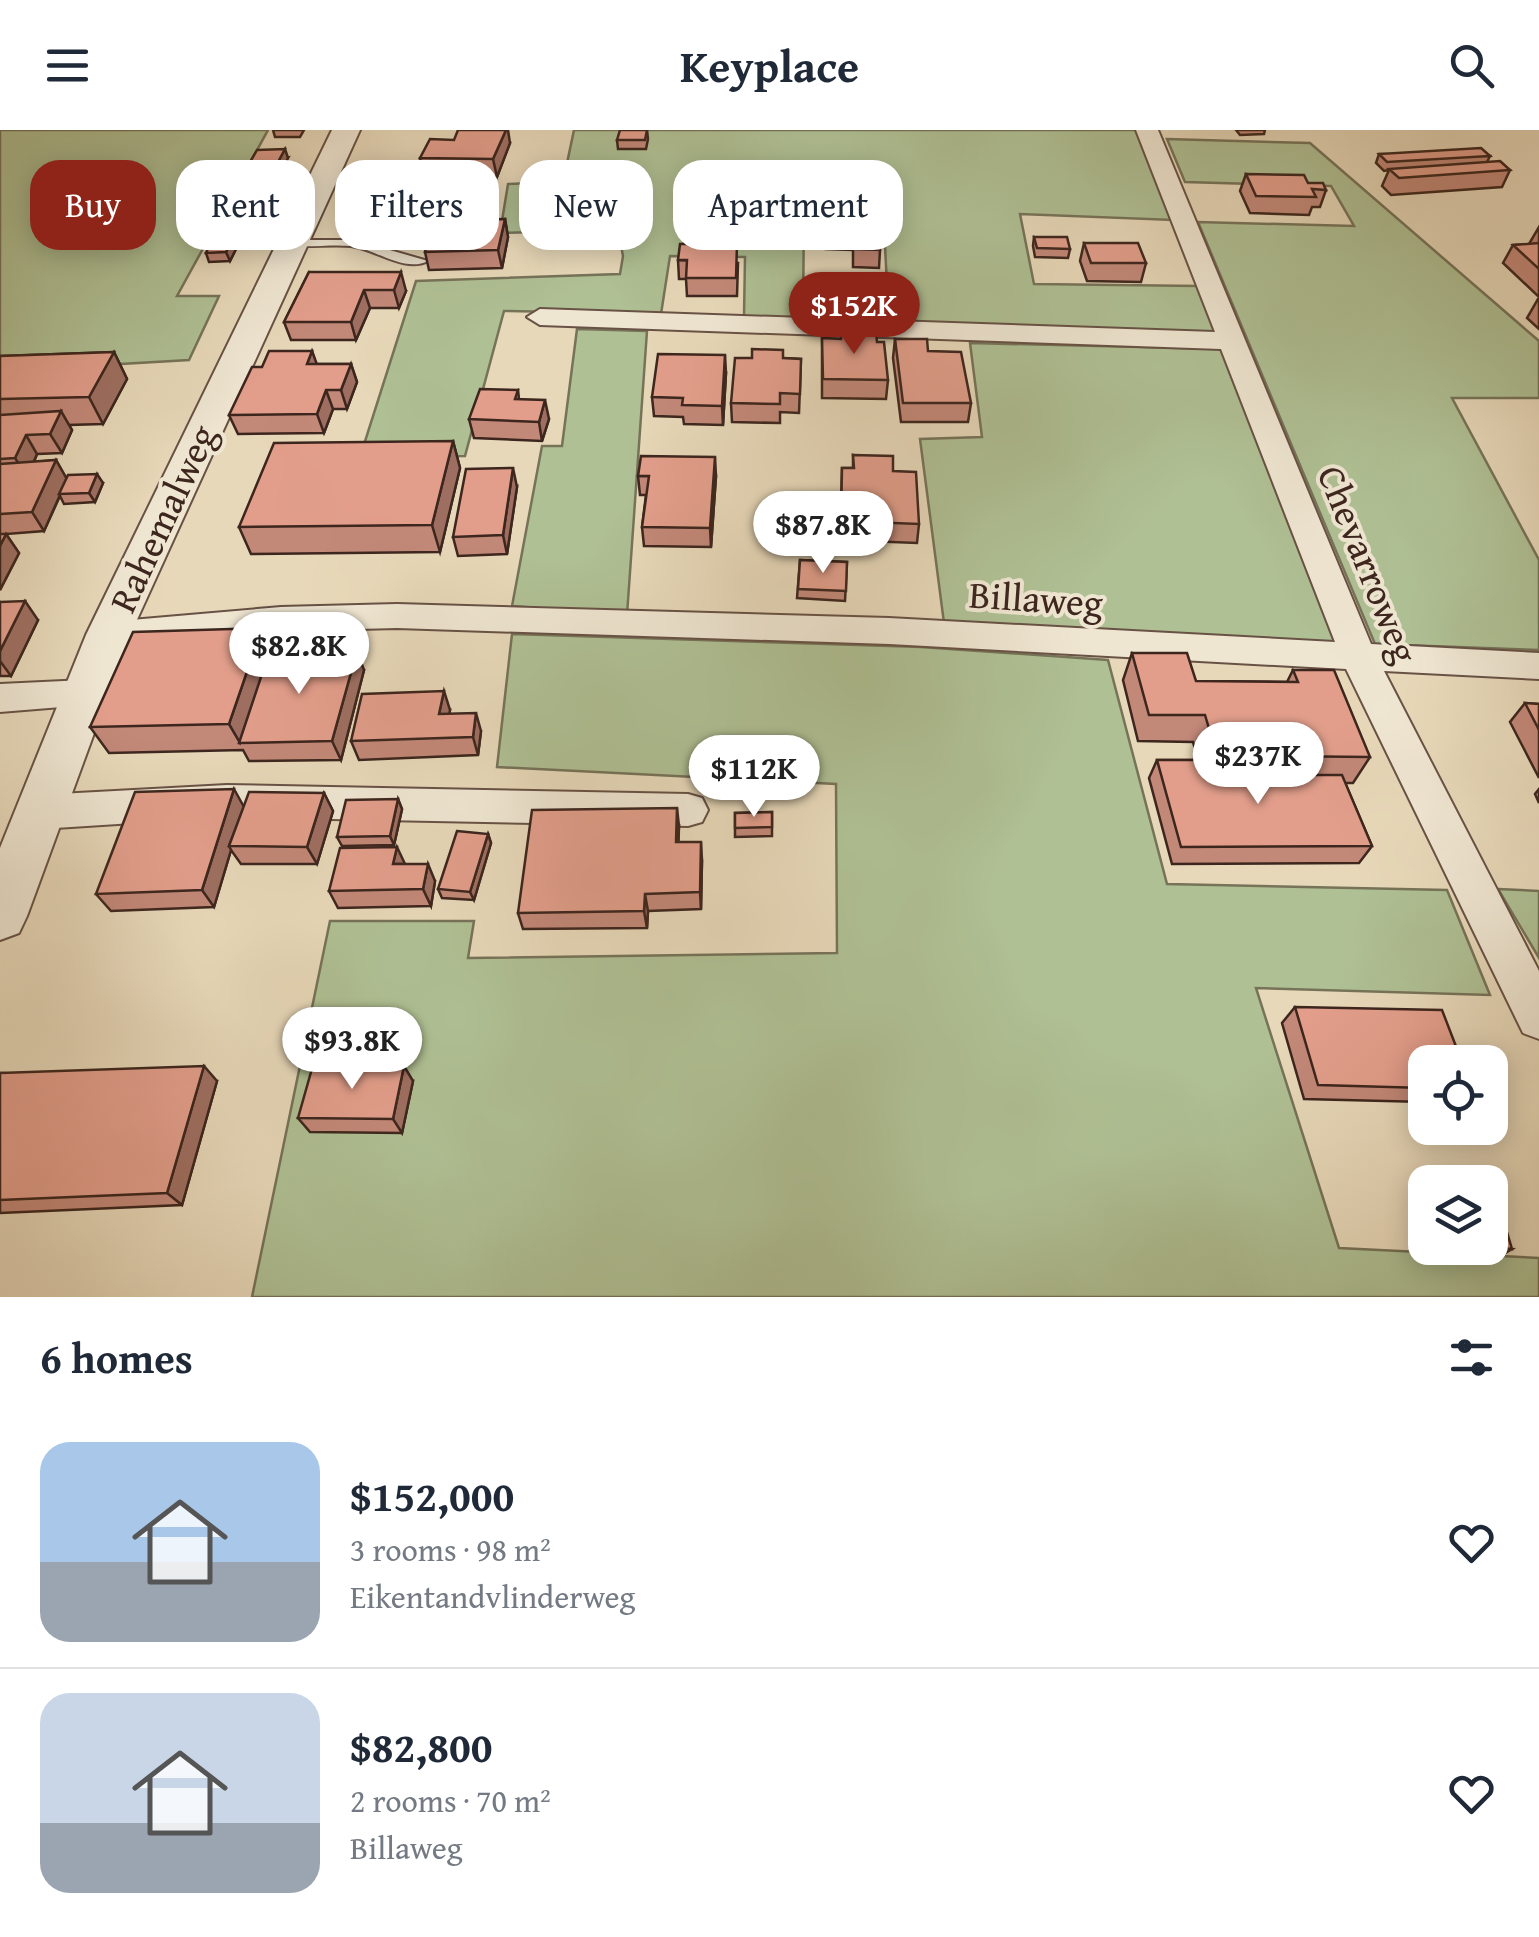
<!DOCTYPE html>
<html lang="en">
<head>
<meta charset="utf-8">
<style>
	:root { --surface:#fff; --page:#f2f2f3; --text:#1f2937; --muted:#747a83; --line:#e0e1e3; --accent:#8f2418 }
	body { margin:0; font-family:"Gentium Book Plus",serif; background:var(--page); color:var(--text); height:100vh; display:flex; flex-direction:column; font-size:38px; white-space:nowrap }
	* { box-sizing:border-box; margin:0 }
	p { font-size:32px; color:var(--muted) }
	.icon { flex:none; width:55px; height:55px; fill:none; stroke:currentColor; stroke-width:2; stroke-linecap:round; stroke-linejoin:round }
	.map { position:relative; height:1167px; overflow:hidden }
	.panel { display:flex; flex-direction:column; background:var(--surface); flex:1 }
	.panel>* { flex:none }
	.top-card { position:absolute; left:30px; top:30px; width:1000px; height:90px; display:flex; gap:20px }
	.tools { position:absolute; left:1408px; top:915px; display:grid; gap:20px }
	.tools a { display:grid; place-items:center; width:100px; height:100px; border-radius:20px; background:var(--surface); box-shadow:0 5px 25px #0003; font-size:50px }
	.price { position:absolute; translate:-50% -85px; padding:0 22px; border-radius:35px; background:#fff; color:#222; font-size:32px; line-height:65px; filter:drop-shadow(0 2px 5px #0008) }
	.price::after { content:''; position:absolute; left:50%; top:60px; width:30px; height:22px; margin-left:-15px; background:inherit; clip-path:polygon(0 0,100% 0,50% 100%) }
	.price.active { background:var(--accent); color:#fff }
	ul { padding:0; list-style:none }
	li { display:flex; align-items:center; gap:30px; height:250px; padding:0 40px }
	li+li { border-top:2px solid var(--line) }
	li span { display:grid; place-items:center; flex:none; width:280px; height:200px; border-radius:30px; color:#555 }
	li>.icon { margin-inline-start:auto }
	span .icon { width:120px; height:120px; fill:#fffc; stroke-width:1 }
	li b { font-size:42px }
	h2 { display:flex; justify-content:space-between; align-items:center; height:120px; padding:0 40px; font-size:42px }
	.pill { padding:0 35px; border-radius:30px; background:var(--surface); box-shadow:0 5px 25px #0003; font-size:35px; line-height:90px }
	.pill.active { background:var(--accent); color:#fff }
	header { display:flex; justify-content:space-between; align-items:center; height:130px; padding:0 40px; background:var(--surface); font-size:45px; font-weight:800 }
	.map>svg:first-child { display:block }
	.green { fill:#afc094; stroke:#767359; stroke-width:2.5 }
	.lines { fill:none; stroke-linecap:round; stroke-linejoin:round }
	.service-casing { stroke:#685245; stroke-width:4 }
	.minor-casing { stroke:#685245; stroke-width:4 }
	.tertiary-casing { stroke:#685245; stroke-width:4 }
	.service { fill:#efe6d2; fill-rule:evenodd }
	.minor { fill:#efe6d2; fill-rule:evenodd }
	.tertiary { fill:#efe6d2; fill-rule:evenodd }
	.wall { fill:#c28878; stroke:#3d261e; stroke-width:2.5 }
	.shaded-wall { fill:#9e6f61; stroke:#3d261e; stroke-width:2.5 }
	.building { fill:#e29e8b; stroke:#3d261e; stroke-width:2.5 }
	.labels { text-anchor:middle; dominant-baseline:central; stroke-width:8; stroke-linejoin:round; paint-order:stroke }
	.street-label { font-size:38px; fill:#3d261e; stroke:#efe6d2 }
</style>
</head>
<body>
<header><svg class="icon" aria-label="menu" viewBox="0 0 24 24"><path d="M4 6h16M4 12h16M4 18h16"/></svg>Keyplace<svg class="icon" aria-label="search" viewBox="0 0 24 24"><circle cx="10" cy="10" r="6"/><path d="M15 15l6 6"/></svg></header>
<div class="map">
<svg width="1539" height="1167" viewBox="0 0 1539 1167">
	<rect width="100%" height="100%" fill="#e7d8b9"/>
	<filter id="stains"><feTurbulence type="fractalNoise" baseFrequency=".002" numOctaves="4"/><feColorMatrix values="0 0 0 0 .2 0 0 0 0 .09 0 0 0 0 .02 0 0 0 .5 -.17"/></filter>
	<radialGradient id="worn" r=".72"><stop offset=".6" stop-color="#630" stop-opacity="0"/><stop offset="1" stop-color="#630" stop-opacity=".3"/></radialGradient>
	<g class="green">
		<path d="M0,0H268L177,166H219L189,230L0,241Z"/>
		<path d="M574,0H1137L1173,90L1020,84L1034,154L1199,156L1220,205L889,194L883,77L804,75L803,189L744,187L745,127L670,126L661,184L504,181L465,326L360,327L416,151L620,144L623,126L618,100L500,103L508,54L563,52Z"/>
		<path d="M1167,9L1310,13L1539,211V268H1452L1539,430V520L1375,514L1198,92L1354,96L1331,56L1185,52Z"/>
		<path d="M577,199L647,201L627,485L512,476L542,316H562Z"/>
		<path d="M970,213L1222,219L1340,517L944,493L920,309L982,307Z"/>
		<path d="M512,504L921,517L1108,530L1167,754L1447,760L1490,865L1256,858L1339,1118L1539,1128V1167H252L330,791H474L468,828L837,823L836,654L497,637Z"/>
		<path d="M1498,759L1539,761V828Z"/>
	</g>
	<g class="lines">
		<defs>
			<path id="service" d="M291,110H355L428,131C405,143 375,119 351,116C330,114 308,118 287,115L285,113Z"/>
			<g id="minor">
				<path d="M1136,0H1158L1371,514L1539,523V549L1384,541L1539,841V909L1523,903L1346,539L889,514L397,498L281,501L108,518L96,514L90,505L96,496L108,492L281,477L397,474L889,488L1335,512L1221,219L540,195L527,187L540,179L1215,202Z"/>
				<path d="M85,550L98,554L103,564L98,574L0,582V554Z"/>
				<path d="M227,655L688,664L702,668L708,680L702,692L688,696L227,687L40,699L26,694L20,682L26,670L40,665Z"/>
			</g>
			<path id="tertiary" d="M332,0H360L130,505L27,786L19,803L0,810V718L86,505Z"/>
		</defs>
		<use href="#service" class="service-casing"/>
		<use href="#minor" class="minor-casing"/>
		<use href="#tertiary" class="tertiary-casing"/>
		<use href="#service" class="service"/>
		<use href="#minor" class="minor"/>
		<use href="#tertiary" class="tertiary"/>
	</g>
	<g class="wall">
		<path d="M273,0H304L300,7H275Z"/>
		<path d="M647,0L648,9L646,19H618L617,10Z"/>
		<path d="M1236,0H1265L1264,4L1240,5Z"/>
		<path d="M454,10L510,13L497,47L424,45L420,28Z"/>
		<path d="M1379,24L1490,26L1487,32L1510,40L1502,57L1391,65L1382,56L1389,40L1384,41L1376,33Z"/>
		<path d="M288,28L273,54L274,56L260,83L230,84L227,74L243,48L242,46Z"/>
		<path d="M629,33L632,60L605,62L602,35Z"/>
		<path d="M1246,44L1308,53L1326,60L1320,77H1312L1309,85L1250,83L1240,61Z"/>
		<path d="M407,45L412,63L398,95L381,96L376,107H346L341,89Z"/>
		<path d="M817,70L880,120L879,138L853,137V120L826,119L827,114H813Z"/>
		<path d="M505,89L508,107L502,138L429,140L425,122L449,99Z"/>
		<path d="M1539,97V167L1503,133L1513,115L1529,114Z"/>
		<path d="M709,101L707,113H684L683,103Z"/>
		<path d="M1034,107L1070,119L1068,128L1035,127L1033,116Z"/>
		<path d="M1084,113L1146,133L1141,152L1087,151L1080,131Z"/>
		<path d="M236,119L230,131L209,132L206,123Z"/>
		<path d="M678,130L738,133L737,166H687L686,149H679Z"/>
		<path d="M309,142L406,161L399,178H370L356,210H291L284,192Z"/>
		<path d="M1538,169H1539V199L1527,188Z"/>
		<path d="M822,208L877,212L888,250L886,269L822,268Z"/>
		<path d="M895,209L928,221L971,273L968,292H901L893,228Z"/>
		<path d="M312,221L316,234H351L357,252L347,279H333L324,303L238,304L229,285L262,237Z"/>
		<path d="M114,222L127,249L103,294L69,295L72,300L62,323L37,324L34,332L56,330L66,349L103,353L95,372L64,374L60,366L44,401L6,404L19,423L0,460V226Z"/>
		<path d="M783,228L801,229L799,283L780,282V293L732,292L731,273Z"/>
		<path d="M726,243L723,295L684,294L683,287L654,286L652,267Z"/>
		<path d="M518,260L519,269L549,289L542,311L474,308L469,289Z"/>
		<path d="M453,311L460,338L440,422L251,424L239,397Z"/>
		<path d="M853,325L893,341L919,394L917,413L840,410L842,338H853Z"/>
		<path d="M638,346H716L711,417L644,416L642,397L646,365H640Z"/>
		<path d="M517,357L507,424L458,426L453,407Z"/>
		<path d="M800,430L847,432L845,471L797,468Z"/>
		<path d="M0,472L38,490L11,546H0Z"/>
		<path d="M262,498L274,523L364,540L341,630L249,631L243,620L109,623L90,597Z"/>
		<path d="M1132,523L1196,551L1287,552L1293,540L1370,627L1353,653H1345L1372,716L1359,733L1172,734L1149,648L1157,630H1198L1193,612L1138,611L1123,550Z"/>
		<path d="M1525,573L1539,574V648L1510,592Z"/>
		<path d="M450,580L449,584L481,601L478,625L359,630L351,611Z"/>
		<path d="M1539,659V673L1535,664Z"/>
		<path d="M324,663L333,681L317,734H241L231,720L214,777L111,781L96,764L244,676Z"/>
		<path d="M398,669L402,679L394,715L342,716L337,707Z"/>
		<path d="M772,682V706L735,707V683Z"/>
		<path d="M679,696L678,712L702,730L701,779L648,781L647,798L523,799L518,783Z"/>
		<path d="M488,704L491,713L474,770L442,768L438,759Z"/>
		<path d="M405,734L435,751L431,776L338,778L329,761Z"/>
		<path d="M1295,877L1425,932V972L1304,969L1282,893Z"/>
		<path d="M0,943L217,951L182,1075L0,1083Z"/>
		<path d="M413,951L402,1003L310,1002L298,988Z"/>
		<path d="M1441,1118H1490L1512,1119L1502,1125L1441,1119Z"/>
	</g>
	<g class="shaded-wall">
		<path d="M506,0H508L510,13L497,47L493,29Z"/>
		<path d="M285,19L288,28L274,54L271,45Z"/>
		<path d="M407,45L412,63L398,95L394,78Z"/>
		<path d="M271,47L274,56L260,83L257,74Z"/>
		<path d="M376,78L381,96L376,107L371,89Z"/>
		<path d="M505,89L508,107L502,138L498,120Z"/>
		<path d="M233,109L236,119L230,131L226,122Z"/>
		<path d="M401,142L406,161L399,178L394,160Z"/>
		<path d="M364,160L370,178L356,210L351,192Z"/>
		<path d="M312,221L319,240L307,234Z"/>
		<path d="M114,222L127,249L103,294L89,267Z"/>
		<path d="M725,225L726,243L723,295L722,276Z"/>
		<path d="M351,234L357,252L347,279L341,260Z"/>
		<path d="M326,260L333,279L324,303L317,284Z"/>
		<path d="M545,270L549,289L542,311L539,292Z"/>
		<path d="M61,281L72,300L62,323L50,304Z"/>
		<path d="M26,305L37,324L27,347L15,328Z"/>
		<path d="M453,311L460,338L440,422L432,395Z"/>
		<path d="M715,327L716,346L711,417L710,398Z"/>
		<path d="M56,330L67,349L44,401L32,382Z"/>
		<path d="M513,338L517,357L507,424L503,405Z"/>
		<path d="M97,344L103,353L95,372L89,363Z"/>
		<path d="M6,404L19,423L0,460V416Z"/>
		<path d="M25,471L38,490L11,546L0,531V521Z"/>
		<path d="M262,498L275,525L240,613L229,594Z"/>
		<path d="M357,521L364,540L341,630L332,611Z"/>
		<path d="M444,561L450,580L446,602L439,584Z"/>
		<path d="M476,583L481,601L478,625L473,607Z"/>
		<path d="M234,659L244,677L229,716L231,720L214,777L202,760Z"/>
		<path d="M324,663L333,681L317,734L307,717Z"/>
		<path d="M398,669L402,679L394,715L390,706Z"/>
		<path d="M677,678L679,696L678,730L676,712Z"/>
		<path d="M488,704L491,713L474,770L470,762Z"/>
		<path d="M701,712L702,730L701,779L700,762Z"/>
		<path d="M397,717L405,734H393Z"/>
		<path d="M428,734L435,751L431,776L423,759Z"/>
		<path d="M645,764L648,781L647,798L644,781Z"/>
		<path d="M204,936L217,951L182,1075L167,1063Z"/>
		<path d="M404,936L413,951L402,1003L393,989Z"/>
	</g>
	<g class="building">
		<path d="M458,0H506L493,29L420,28L430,9L454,10Z"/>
		<path d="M620,0H647L645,10H617Z"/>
		<path d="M1481,18L1490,26L1387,32L1379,24Z"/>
		<path d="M285,19L271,45L242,46L257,20Z"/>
		<path d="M1500,31L1510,40L1399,48L1389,39Z"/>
		<path d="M629,33L632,51L604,53L602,35Z"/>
		<path d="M1246,44L1304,45L1308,53H1323L1326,60L1312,59L1316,67L1256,66Z"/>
		<path d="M362,45H407L394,78H376L371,89H341Z"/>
		<path d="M271,47L257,74H227L242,48Z"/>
		<path d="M845,62L881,63L880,120L854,119V102L827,101V96H814L817,70L845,71Z"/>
		<path d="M505,89L498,120L425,122L431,99H449L451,90Z"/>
		<path d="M685,92H708L707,104L683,103Z"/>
		<path d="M1034,107H1067L1070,119L1037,118Z"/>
		<path d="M233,109L226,122L206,123L212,110Z"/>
		<path d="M1084,113H1138L1146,133H1091Z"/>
		<path d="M1539,113V139L1513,115Z"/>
		<path d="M680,114H737L736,148H686L687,130H678Z"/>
		<path d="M309,142H401L394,160H364L351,192H284Z"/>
		<path d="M841,201L876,202L877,212H884L888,250L823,249L822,208L841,209Z"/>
		<path d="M895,209H927L928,221L961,222L971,273H903Z"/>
		<path d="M752,219L783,220V228L801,229L800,264L780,263V274L731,273L735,228H752Z"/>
		<path d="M269,221H312L307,234H351L341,260H326L317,284L229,285L252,237H262Z"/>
		<path d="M114,222L89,267L0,269V226Z"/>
		<path d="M658,224L725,225L722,276L682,275L683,268L652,267Z"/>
		<path d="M480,259L518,260L515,269L545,270L539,292L469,289Z"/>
		<path d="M61,281L50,304L26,305L15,328L0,329V285Z"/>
		<path d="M453,311L432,395L239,397L274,313Z"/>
		<path d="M853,325L893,326V341L916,342L919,394L841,391L842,338H854Z"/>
		<path d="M641,326L715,327L710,398L642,397L649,346H638Z"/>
		<path d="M56,330L32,382L0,384V334Z"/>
		<path d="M513,338L503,405L453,407L466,339Z"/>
		<path d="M97,344L89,363L59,364L68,345Z"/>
		<path d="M0,404H6L0,416Z"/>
		<path d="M800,430L847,432L846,461L798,459Z"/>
		<path d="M25,471L0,521V472Z"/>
		<path d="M262,498L229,594L90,597L133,502Z"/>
		<path d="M357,521L332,611L239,613L269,523Z"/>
		<path d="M1132,523H1187L1196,551L1298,552L1293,540H1334L1370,627L1271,626L1267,612H1213L1205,585H1149Z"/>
		<path d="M444,561L439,584L476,583L473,607L351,611L362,564Z"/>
		<path d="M1525,573L1539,574V600Z"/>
		<path d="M1157,630H1252L1257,645H1342L1372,716L1181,717Z"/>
		<path d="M234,659L202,760L96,764L135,662Z"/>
		<path d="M249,662L324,663L307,717L229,716Z"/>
		<path d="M398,669L390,706L337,707L346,670Z"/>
		<path d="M677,678L676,712H701L700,762L645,764L644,781L518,783L532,680Z"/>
		<path d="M772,682V697L735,698V683Z"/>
		<path d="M457,701L488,704L470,762L438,759Z"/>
		<path d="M397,717L393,734H428L423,759L329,761L340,718Z"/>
		<path d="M1295,877L1442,880L1462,932H1425V958L1318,955Z"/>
		<path d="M313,935L404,936L393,989L298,988Z"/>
		<path d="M204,936L167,1063L0,1070V943Z"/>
		<path d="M1432,1047L1492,1052L1512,1119L1490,1117V1052H1434Z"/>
	</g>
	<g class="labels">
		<g class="street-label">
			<text transform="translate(162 388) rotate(-65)">Rahemalweg</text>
			<text transform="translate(1369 434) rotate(68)">Chevarroweg</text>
			<text transform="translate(1036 468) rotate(4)">Billaweg</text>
		</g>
	</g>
	<rect width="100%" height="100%" filter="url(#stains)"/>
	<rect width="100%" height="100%" fill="url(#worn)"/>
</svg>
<div class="tools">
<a><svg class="icon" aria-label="locate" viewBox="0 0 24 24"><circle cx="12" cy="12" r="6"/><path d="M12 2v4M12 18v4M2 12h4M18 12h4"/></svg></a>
<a><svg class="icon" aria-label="layers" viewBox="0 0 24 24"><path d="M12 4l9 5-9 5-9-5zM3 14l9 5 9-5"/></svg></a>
</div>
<b class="price active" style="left:854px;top:227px">$152K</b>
<b class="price" style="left:823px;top:446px">$87.8K</b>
<b class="price" style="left:299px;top:567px">$82.8K</b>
<b class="price" style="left:1258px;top:677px">$237K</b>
<b class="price" style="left:754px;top:690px">$112K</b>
<b class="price" style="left:352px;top:962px">$93.8K</b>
<div class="top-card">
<a class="pill active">Buy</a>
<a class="pill">Rent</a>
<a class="pill">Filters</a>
<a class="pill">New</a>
<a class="pill">Apartment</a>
</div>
</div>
<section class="panel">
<h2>6 homes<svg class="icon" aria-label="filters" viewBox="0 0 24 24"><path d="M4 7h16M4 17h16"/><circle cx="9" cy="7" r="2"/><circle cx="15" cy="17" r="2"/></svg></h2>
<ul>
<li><span style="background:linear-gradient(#a9c7e8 60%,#9aa5b1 0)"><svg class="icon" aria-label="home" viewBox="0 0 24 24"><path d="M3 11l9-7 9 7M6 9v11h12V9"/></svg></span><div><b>$152,000</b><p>3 rooms · 98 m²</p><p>Eikentandvlinderweg</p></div><svg class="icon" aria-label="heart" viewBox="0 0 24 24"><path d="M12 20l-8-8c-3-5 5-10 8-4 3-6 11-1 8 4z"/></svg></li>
<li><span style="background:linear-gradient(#c9d6e8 65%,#9aa5b1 0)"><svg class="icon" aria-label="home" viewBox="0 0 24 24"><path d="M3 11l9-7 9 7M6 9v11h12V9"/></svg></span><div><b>$82,800</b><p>2 rooms · 70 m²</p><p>Billaweg</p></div><svg class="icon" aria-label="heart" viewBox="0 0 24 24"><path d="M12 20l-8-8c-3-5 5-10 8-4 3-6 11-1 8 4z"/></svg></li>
</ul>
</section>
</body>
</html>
